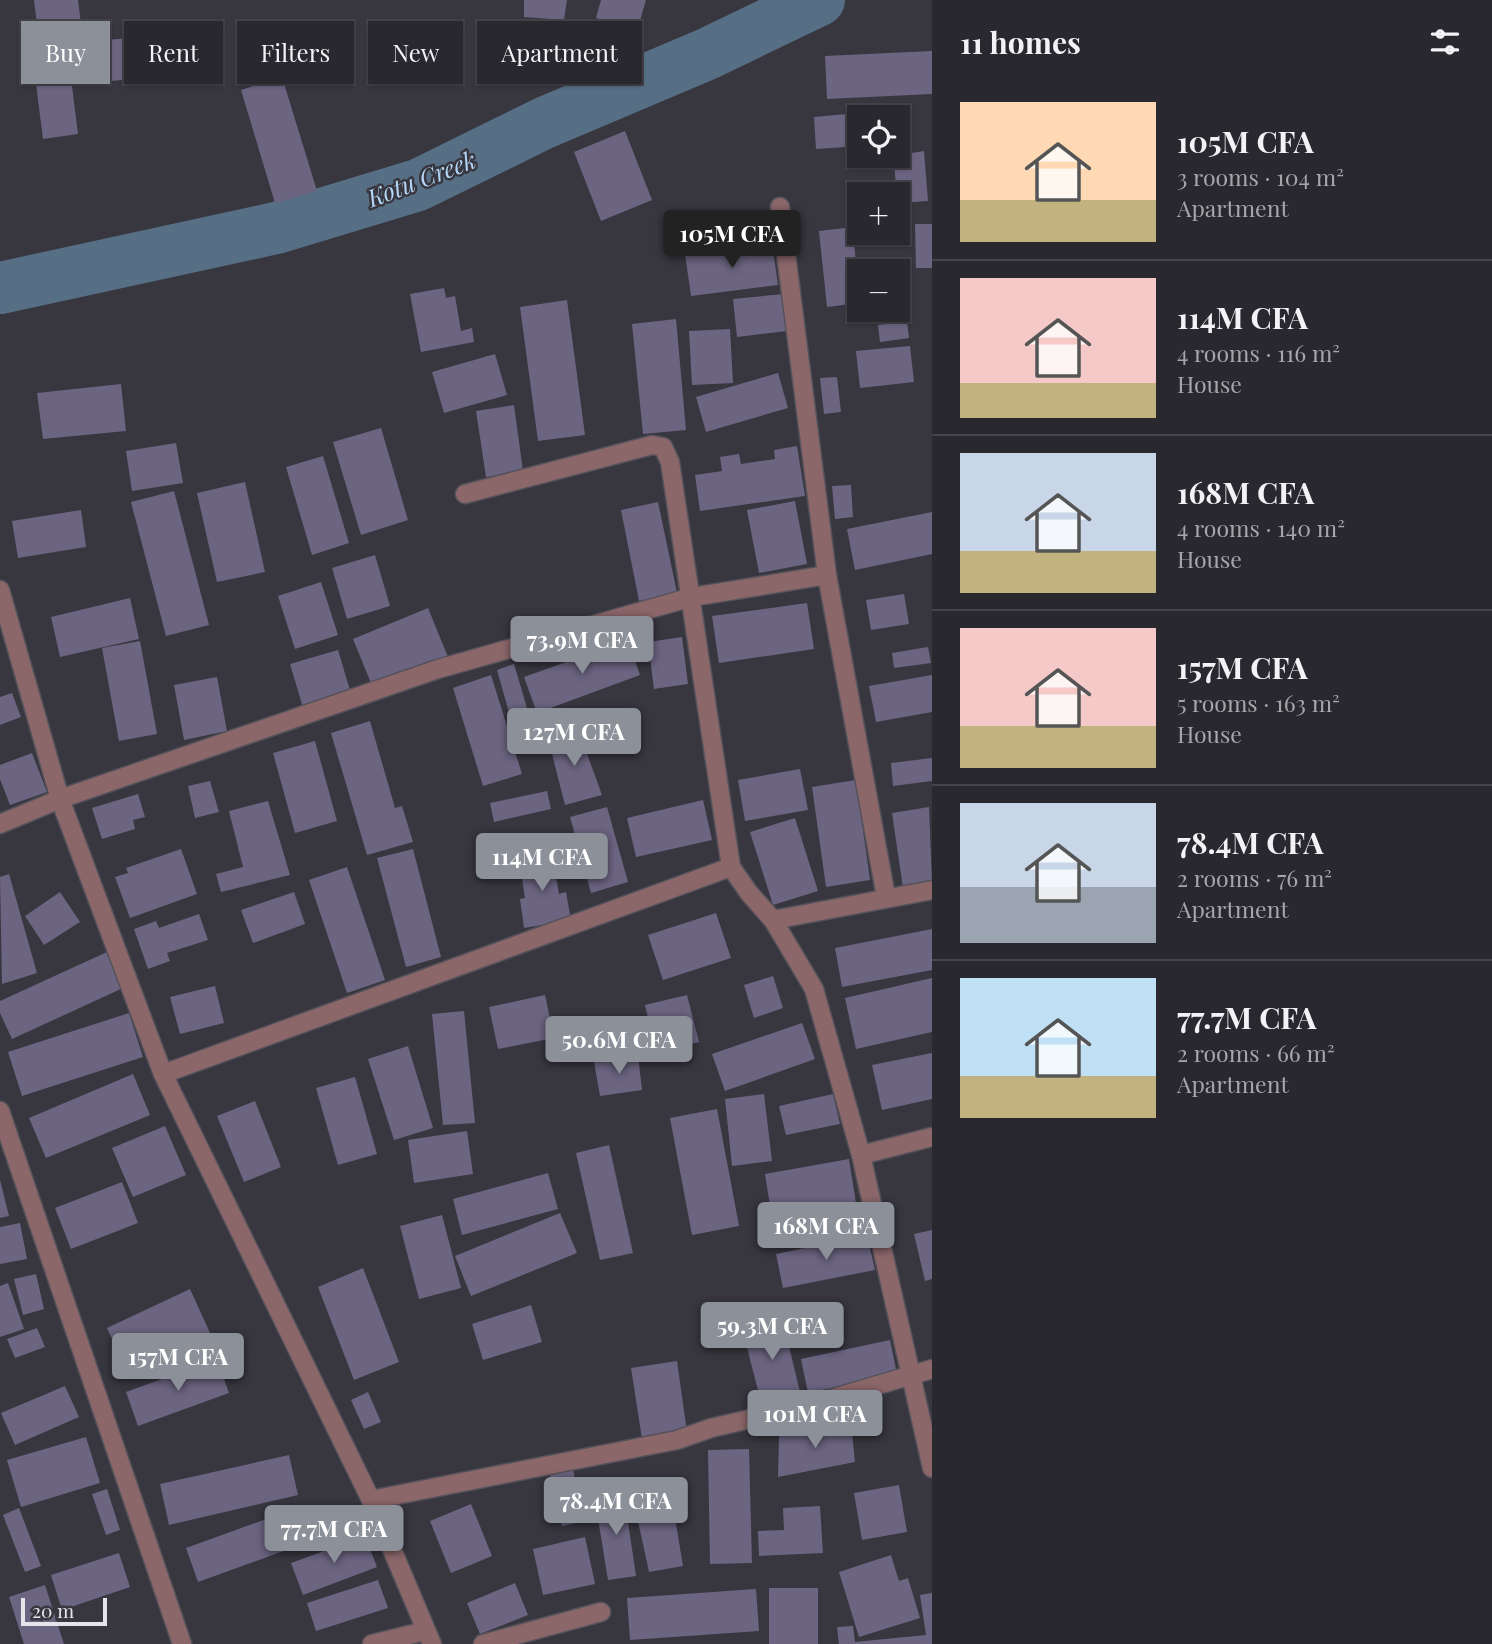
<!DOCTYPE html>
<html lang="en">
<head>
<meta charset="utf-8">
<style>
	:root { --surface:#2a282f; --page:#36343b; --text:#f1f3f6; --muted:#a5a6aa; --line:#46444b; --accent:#8c9099 }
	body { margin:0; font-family:"Playfair Display",serif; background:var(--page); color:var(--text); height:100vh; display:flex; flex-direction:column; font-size:26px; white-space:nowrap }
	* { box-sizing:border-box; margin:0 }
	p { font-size:23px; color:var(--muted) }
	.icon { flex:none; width:38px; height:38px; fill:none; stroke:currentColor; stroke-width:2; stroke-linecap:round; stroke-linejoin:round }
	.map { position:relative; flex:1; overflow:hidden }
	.panel { display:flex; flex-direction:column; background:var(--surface); width:560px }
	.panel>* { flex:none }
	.hud { position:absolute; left:21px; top:21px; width:665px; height:63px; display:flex; gap:14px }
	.fabs { position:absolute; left:847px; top:105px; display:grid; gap:14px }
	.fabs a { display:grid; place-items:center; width:63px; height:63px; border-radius:0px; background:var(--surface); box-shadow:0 2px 5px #0004,0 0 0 2px var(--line); font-size:35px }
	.scale { position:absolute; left:21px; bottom:18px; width:86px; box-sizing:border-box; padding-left:7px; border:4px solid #e5e4e9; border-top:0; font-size:19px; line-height:24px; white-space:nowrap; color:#e5e4e9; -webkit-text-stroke:5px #38363f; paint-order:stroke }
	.price { position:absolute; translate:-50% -60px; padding:0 16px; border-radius:7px; background:var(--accent); color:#fff; font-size:23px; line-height:46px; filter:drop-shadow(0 2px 4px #0008) }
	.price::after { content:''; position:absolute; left:50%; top:42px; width:21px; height:16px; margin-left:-10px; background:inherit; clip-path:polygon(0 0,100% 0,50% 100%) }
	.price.active { background:#222; color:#fff }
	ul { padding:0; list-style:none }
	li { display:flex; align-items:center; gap:21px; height:175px; padding:0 28px }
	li+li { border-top:2px solid var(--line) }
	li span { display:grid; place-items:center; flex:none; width:196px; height:140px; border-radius:0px; color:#555 }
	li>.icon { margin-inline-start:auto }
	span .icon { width:84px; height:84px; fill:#fffc; stroke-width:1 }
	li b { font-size:30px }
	h2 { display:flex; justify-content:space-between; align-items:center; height:84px; padding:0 28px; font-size:30px }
	.tag { padding:0 24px; border-radius:0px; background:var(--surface); box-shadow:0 2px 5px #0004,0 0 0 2px var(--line); font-size:24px; line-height:63px }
	.tag.active { background:var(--accent); color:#fff }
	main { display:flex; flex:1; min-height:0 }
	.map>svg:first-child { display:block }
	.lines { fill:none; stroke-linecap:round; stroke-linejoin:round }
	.river { stroke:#566f85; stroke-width:52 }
	.building { fill:#6c6582 }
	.minor-casing { stroke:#54525a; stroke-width:21 }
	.minor { stroke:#8c676a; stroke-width:18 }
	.labels { text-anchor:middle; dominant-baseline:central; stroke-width:5; stroke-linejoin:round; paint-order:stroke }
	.water-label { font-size:24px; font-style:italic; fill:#b2d7f8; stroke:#38363f }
</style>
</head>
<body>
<main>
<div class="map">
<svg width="932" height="1644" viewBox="0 0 932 1644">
	<rect width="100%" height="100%" fill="#38363f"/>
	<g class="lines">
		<path class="river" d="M0,288L276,228L418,185L544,123L707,54L819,0"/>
	</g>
	<g class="building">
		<path d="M34,0H78L81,24L54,28V22L37,24Z"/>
		<path d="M524,0H567L564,20L524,17Z"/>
		<path d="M601,0H646L637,31L596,18Z"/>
		<path d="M139,37L142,78L101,82L97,41Z"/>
		<path d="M932,51V94L827,99L825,56Z"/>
		<path d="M68,54L78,134L43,139L33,60Z"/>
		<path d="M282,77L317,191L275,203L241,90Z"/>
		<path d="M891,110L892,117H859V146L816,149L814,117Z"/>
		<path d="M625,131L652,200L601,221L574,152Z"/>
		<path d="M924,151L928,201L898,203L893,156Z"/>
		<path d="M915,224H932V268H916Z"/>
		<path d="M853,227L859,303L827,307L819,231Z"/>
		<path d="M772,243L778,285L691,296L685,254Z"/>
		<path d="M444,288L446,298L455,296L461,331L472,328L474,342L421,352L410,294Z"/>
		<path d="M783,294L787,331L737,337L733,299Z"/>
		<path d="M567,300L585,435L538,441L520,307Z"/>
		<path d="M676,319L686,430L643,434L632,324Z"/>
		<path d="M907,321L909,338L880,342L878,325Z"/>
		<path d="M730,329L733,383L692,385L689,331Z"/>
		<path d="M910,346L914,382L860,388L856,351Z"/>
		<path d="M495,354L507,395L444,413L432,372Z"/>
		<path d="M778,373L788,408L706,432L696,397Z"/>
		<path d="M837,377L841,412L824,414L820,378Z"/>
		<path d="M121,384L126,431L43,439L37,393Z"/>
		<path d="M514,405L523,471L486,477L476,411Z"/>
		<path d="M381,428L408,520L361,535L333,442Z"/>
		<path d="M176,443L183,483L132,491L126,451Z"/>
		<path d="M797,446L805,496L700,511L695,475L722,471L720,457L739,454L741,464L775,459L774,450Z"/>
		<path d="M323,456L349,543L312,555L286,467Z"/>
		<path d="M245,482L265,572L217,582L197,493Z"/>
		<path d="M851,485L853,517L835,519L832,486Z"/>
		<path d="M174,491L209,625L166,636L131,502Z"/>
		<path d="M795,501L807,564L759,573L747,510Z"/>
		<path d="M658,502L677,593L639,601L621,510Z"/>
		<path d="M81,510L86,547L18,558L12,521Z"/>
		<path d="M932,512V554L855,570L847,529Z"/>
		<path d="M375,555L390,606L347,619L332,568Z"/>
		<path d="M321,582L338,635L295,649L278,596Z"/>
		<path d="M904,594L909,624L871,630L866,600Z"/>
		<path d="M130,598L139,639L60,657L51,617Z"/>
		<path d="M807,603L814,649L719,663L712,616Z"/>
		<path d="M428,608L448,657L373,688L353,639Z"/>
		<path d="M682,637L688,684L654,689L648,642Z"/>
		<path d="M628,640L640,675L537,713L524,677Z"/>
		<path d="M140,641L157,734L119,741L102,648Z"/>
		<path d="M928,647L931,663L894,668L892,653Z"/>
		<path d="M338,650L352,697L304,711L290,664Z"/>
		<path d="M514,664L532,725L514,730L497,670Z"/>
		<path d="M491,675L522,774L483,786L453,688Z"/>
		<path d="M932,675V712L876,722L869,686Z"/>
		<path d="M217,677L227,731L184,740L174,685Z"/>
		<path d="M12,693L21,717L0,725V697Z"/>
		<path d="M370,721L395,808L402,806L413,842L367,855L331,733Z"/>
		<path d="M578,729L602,795L565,805L548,738Z"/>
		<path d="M315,741L337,821L295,833L273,753Z"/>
		<path d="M32,753L47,792L10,805L0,779V765Z"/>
		<path d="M932,758V781L893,786L891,763Z"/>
		<path d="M800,769L808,810L745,821L738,780Z"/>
		<path d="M856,780L870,880L826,887L812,787Z"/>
		<path d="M210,781L219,812L195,818L188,786Z"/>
		<path d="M547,791L551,809L494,822L490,803Z"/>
		<path d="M138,794L145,817L133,820L135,829L102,839L92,808Z"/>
		<path d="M703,800L712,840L636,857L627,818Z"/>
		<path d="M268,801L290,875L221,892L216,874L243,867L229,811Z"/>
		<path d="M607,807L628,882L591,893L570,817Z"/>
		<path d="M929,807L932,883L903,888L892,813Z"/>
		<path d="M795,818L818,891L773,905L750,832Z"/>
		<path d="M181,849L197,894L130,918L115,877L128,873L126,868Z"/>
		<path d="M413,849L441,957L406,967L377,858Z"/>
		<path d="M552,854L559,894L566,892L571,920L524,928L520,899L525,898L519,860Z"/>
		<path d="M347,867L385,980L347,993L309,880Z"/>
		<path d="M9,874L37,973L2,984L0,877Z"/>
		<path d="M60,892L80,922L44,945L25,916Z"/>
		<path d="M294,892L305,924L253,943L241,910Z"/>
		<path d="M716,913L731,958L663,980L648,935Z"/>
		<path d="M199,914L208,940L167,953L170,961L148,969L134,929L156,921L159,928Z"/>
		<path d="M932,929V970L842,987L835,948Z"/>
		<path d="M107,952L123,988L12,1039L0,1013V1001Z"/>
		<path d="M773,976L783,1008L754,1018L744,985Z"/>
		<path d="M932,978V1032L856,1049L845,998Z"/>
		<path d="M215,986L224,1023L180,1034L170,997Z"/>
		<path d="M545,995L554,1038L498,1049L489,1007Z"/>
		<path d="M687,995L699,1042L656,1052L645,1005Z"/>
		<path d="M464,1011L475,1123L443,1125L432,1014Z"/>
		<path d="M129,1013L143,1057L22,1096L8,1052Z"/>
		<path d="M802,1023L815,1059L725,1091L712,1054Z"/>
		<path d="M408,1046L433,1128L394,1140L368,1059Z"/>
		<path d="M932,1053V1099L882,1110L872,1065Z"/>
		<path d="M638,1055L642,1090L600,1096L594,1062Z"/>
		<path d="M133,1074L150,1115L46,1158L29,1118Z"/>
		<path d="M355,1077L377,1154L338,1165L316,1088Z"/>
		<path d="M764,1094L772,1161L732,1166L725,1099Z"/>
		<path d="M833,1094L840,1124L786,1135L779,1106Z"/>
		<path d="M255,1101L281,1167L244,1182L217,1116Z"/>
		<path d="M717,1109L739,1226L692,1235L670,1118Z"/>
		<path d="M165,1126L186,1175L133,1197L112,1148Z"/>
		<path d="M467,1131L473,1174L414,1183L408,1140Z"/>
		<path d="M609,1145L633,1253L600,1260L576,1153Z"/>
		<path d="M849,1159L856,1203L772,1218L765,1174Z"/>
		<path d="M548,1173L558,1209L462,1235L453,1199Z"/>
		<path d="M0,1180L9,1216L0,1218Z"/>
		<path d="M122,1182L138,1223L71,1249L55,1208Z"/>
		<path d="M560,1213L577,1253L471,1296L455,1256Z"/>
		<path d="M442,1215L461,1288L419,1299L400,1226Z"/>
		<path d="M20,1223L27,1259L0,1264V1227Z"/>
		<path d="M932,1230V1279L925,1281L914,1234Z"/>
		<path d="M867,1235L875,1270L783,1288L776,1254Z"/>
		<path d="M363,1268L399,1362L354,1380L318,1287Z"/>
		<path d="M36,1274L44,1309L23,1315L14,1279Z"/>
		<path d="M8,1283L24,1329L0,1337V1286Z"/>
		<path d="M190,1289L210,1333L127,1371L107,1328Z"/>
		<path d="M531,1305L542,1342L483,1360L472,1324Z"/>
		<path d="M783,1322L800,1392L761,1402L743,1332Z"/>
		<path d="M37,1328L45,1347L15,1358L7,1339Z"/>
		<path d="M890,1340L897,1374L808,1393L801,1359Z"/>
		<path d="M217,1359L229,1393L138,1426L126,1392Z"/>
		<path d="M677,1361L687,1432L642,1439L631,1368Z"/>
		<path d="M65,1386L79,1417L15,1445L1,1413Z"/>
		<path d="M368,1392L381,1422L364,1429L351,1400Z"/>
		<path d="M851,1423L855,1462L778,1477L779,1435Z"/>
		<path d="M86,1437L100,1483L21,1507L7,1460Z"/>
		<path d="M749,1449L752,1563L710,1564L708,1450Z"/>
		<path d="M289,1455L298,1495L169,1525L160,1484Z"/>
		<path d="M573,1470L585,1521L562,1526L550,1475Z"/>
		<path d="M899,1485L907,1532L862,1540L854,1493Z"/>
		<path d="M670,1488L683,1566L649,1572L633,1498Z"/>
		<path d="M107,1489L120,1530L106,1535L92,1494Z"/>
		<path d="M624,1495L636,1576L608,1580L595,1500Z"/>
		<path d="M471,1504L492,1556L451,1573L430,1521Z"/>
		<path d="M820,1506L823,1553L759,1556L758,1531L784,1530L783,1508Z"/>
		<path d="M19,1508L41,1566L25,1572L3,1515Z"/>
		<path d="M280,1514L292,1548L198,1582L186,1548Z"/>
		<path d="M365,1536L377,1567L303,1595L291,1563Z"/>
		<path d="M585,1537L595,1584L543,1595L533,1549Z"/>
		<path d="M119,1553L130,1587L62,1610L51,1575Z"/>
		<path d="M891,1555L899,1581L908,1578L920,1618L859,1637L839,1572Z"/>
		<path d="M378,1580L388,1608L316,1631L307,1603Z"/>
		<path d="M515,1583L528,1615L480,1634L467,1603Z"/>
		<path d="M45,1585L64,1644H24L9,1597Z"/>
		<rect x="769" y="1588" width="49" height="56"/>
		<path d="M756,1589L759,1631L630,1640L627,1598Z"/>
		<path d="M932,1593V1644H839L837,1627L853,1626L855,1642L926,1635L920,1595Z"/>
	</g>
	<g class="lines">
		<defs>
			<g id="minor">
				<path d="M780,207L827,575L886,897"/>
				<path d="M465,494L652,445L663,447L670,462L731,867"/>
				<path d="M0,590L60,799L163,1074L371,1500L432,1644"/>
				<path d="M0,824L60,799L438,669L692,597L827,575"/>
				<path d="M773,920L932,890"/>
				<path d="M163,1074L731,867L749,893L773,920L814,989L861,1155L932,1468"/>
				<path d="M0,1111L182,1644"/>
				<path d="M861,1155L932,1137"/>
				<path d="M371,1500L677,1440L711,1428L810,1405L932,1369"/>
				<path d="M372,1644L425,1631"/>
				<path d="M483,1644L601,1612"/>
			</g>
		</defs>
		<use href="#minor" class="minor-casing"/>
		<use href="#minor" class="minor"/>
	</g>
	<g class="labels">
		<g class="water-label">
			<text transform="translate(421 178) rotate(-21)">Kotu Creek</text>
		</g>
	</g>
</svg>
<div class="fabs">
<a><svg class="icon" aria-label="locate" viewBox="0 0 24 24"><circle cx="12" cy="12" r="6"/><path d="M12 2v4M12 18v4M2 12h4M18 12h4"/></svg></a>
<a>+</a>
<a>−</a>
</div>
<div class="scale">20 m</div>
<b class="price active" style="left:732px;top:270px">105M CFA</b>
<b class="price" style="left:582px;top:676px">73.9M CFA</b>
<b class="price" style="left:574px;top:768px">127M CFA</b>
<b class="price" style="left:542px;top:893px">114M CFA</b>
<b class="price" style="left:619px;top:1076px">50.6M CFA</b>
<b class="price" style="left:826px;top:1262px">168M CFA</b>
<b class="price" style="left:772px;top:1362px">59.3M CFA</b>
<b class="price" style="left:178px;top:1393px">157M CFA</b>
<b class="price" style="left:815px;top:1450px">101M CFA</b>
<b class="price" style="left:616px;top:1537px">78.4M CFA</b>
<b class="price" style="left:334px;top:1565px">77.7M CFA</b>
<div class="hud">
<a class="tag active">Buy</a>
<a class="tag">Rent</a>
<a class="tag">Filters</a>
<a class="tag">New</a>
<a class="tag">Apartment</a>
</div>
</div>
<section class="panel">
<h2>11 homes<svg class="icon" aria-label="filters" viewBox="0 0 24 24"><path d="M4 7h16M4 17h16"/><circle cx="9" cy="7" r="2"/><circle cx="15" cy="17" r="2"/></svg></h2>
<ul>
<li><span style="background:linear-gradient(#ffd9b3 70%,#c2b280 0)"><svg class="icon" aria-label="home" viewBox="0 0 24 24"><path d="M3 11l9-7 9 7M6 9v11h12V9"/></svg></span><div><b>105M CFA</b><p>3 rooms · 104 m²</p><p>Apartment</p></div></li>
<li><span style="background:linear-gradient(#f6c9c9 75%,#c2b280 0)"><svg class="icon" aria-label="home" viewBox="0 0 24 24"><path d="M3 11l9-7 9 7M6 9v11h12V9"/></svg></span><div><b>114M CFA</b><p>4 rooms · 116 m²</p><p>House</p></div></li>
<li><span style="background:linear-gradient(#c9d6e8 70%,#c2b280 0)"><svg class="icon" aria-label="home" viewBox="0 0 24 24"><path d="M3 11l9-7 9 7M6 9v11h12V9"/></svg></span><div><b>168M CFA</b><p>4 rooms · 140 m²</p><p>House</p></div></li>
<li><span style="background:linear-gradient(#f6c9c9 70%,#c2b280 0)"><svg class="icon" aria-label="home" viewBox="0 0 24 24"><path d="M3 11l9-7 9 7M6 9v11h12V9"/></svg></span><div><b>157M CFA</b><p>5 rooms · 163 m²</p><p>House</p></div></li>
<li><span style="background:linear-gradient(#c9d6e8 60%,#9aa5b1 0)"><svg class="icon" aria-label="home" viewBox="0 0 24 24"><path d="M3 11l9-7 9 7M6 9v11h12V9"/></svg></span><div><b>78.4M CFA</b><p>2 rooms · 76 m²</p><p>Apartment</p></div></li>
<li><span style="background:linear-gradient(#bfe0f5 70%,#c2b280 0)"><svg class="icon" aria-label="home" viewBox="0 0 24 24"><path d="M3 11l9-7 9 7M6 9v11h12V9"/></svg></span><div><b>77.7M CFA</b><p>2 rooms · 66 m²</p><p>Apartment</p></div></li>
</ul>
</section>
</main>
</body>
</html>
